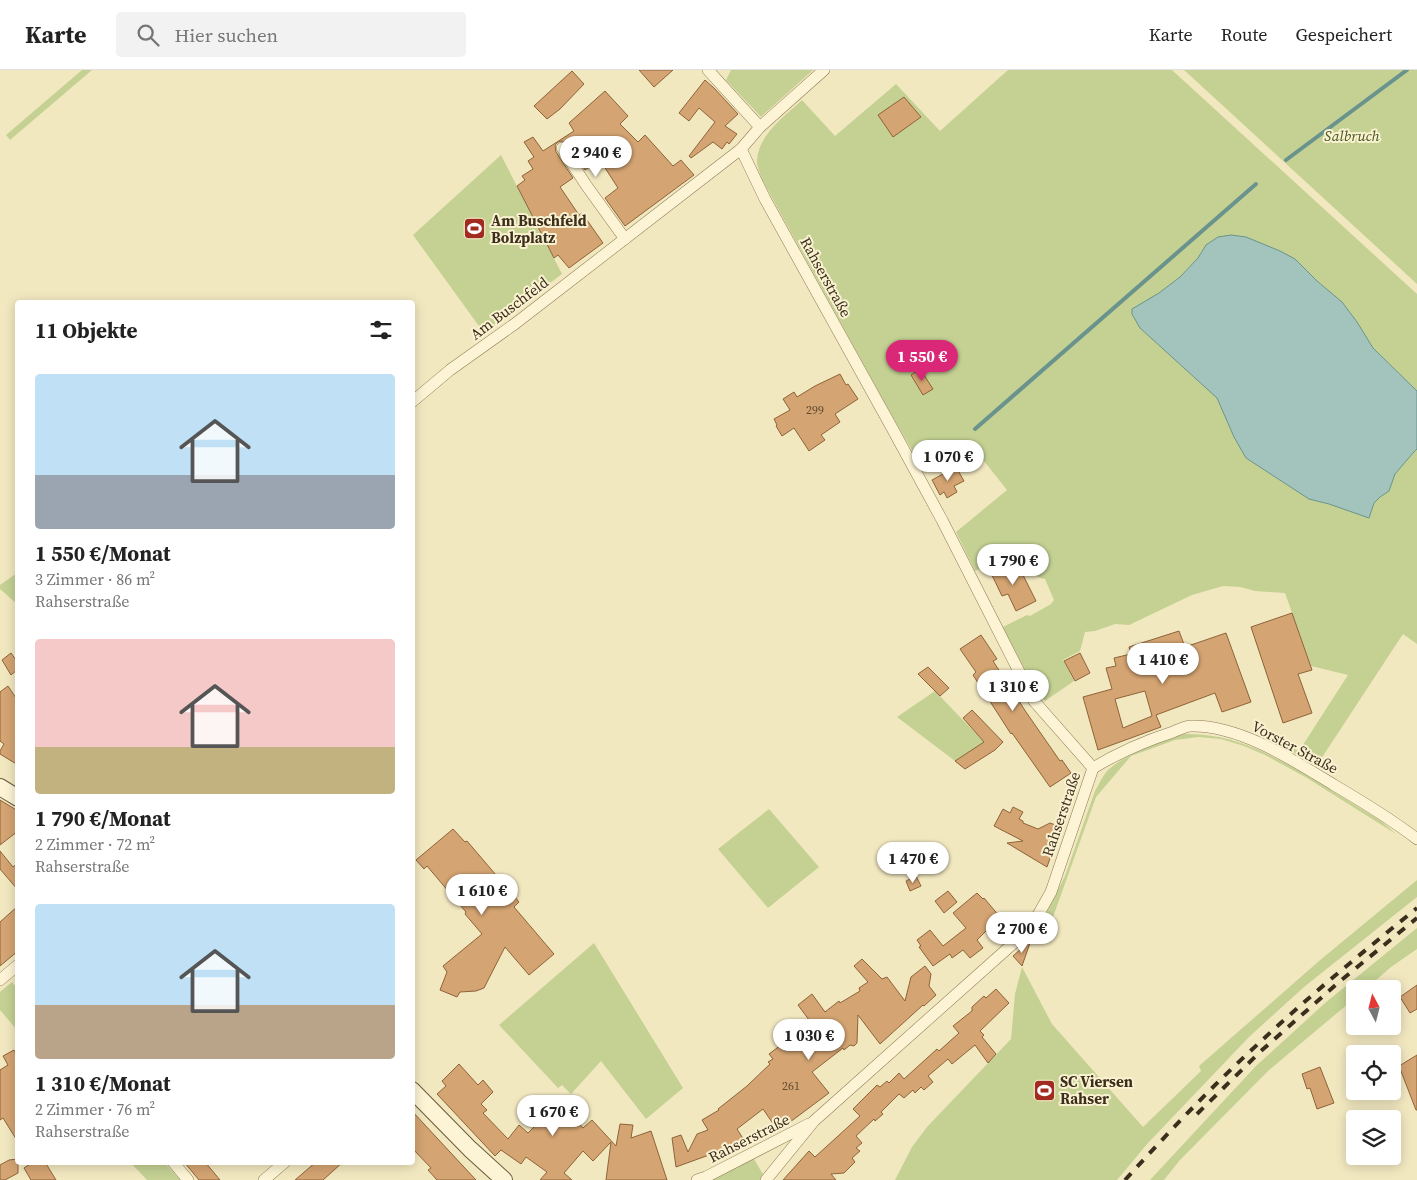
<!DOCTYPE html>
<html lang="de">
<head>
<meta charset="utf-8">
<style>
	:root { --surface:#fff; --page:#f2f2f2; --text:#222; --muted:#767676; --line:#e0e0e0; --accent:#db2777 }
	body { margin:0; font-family:"Source Serif 4",serif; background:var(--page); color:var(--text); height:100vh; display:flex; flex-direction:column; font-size:19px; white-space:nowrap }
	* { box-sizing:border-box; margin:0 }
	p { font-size:16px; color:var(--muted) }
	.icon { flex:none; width:28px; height:28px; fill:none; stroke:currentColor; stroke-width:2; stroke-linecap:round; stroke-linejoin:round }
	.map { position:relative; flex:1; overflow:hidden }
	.side { position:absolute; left:15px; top:230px; width:400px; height:865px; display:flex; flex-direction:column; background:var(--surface); border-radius:5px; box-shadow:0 2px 12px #0003 }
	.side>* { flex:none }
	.needle { width:32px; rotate:353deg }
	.controls { position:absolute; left:1346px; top:910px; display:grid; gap:10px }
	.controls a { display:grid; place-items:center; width:55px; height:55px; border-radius:5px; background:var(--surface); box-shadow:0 2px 12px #0003; font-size:25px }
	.price { position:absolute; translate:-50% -42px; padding:0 11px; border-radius:18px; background:#fff; color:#222; font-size:16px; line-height:32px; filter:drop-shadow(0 1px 2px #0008) }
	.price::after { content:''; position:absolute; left:50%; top:30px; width:15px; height:11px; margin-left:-8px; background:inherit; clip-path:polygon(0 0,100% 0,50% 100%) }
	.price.on { background:var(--accent); color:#fff }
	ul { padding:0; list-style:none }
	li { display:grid; align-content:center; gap:10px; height:265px; padding:0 20px }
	li span { display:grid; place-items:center; height:155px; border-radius:5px; color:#555 }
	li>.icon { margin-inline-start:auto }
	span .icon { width:90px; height:90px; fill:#fffc; stroke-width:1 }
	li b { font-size:21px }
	h2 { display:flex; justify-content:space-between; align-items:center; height:60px; padding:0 20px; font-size:21px }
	header { display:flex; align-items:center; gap:30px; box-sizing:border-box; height:70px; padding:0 25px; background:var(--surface); border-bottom:1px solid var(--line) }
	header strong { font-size:24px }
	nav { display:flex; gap:28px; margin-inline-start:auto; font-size:18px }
	.search { width:350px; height:45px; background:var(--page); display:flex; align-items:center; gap:12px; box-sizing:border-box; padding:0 18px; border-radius:5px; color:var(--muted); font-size:19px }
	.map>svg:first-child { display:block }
	.green { fill:#c4d193 }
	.water { fill:#a3c4bd; stroke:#69938c }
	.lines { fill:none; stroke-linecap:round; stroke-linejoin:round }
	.stream { stroke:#69938c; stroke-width:4 }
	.building { fill:#d4a472; stroke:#8e6339; fill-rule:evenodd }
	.street-casing { stroke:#8d7856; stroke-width:12 }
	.secondary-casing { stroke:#6e5939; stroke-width:18 }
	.street { stroke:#fcf4d4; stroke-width:11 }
	.secondary { stroke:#fcf4d4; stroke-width:16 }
	.rail { stroke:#3b2e1c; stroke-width:4; stroke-dasharray:9 9; stroke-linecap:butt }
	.labels { text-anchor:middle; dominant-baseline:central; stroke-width:4; stroke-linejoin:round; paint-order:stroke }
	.number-label { font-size:12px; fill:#614c32 }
	.park-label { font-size:15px; font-style:italic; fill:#465920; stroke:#f9f1d0 }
	.poi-label { font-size:15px; font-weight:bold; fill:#3b2e1c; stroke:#f9f1d0; text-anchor:start }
	.street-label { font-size:15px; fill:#3b2e1c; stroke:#f9f1d0 }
</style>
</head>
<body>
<header>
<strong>Karte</strong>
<div class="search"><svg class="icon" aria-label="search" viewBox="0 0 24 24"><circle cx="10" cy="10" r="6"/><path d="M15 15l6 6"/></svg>Hier suchen</div>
<nav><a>Karte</a><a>Route</a><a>Gespeichert</a></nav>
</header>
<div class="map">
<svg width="1417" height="1110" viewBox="0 0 1417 1110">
	<rect width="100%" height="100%" fill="#f2e8c0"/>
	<g class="green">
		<path d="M82,0H92L10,70L6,65Z"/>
		<path d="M731,0H813L761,47L726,10Z"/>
		<path d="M1008,0H1172L1417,224V321L1373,278L1357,252L1342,232L1317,211L1295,189L1246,167L1231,165L1218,168L1206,175L1198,188L1180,207L1159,223L1140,258L1217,328L1234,367L1246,388L1309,429L1329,434L1369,448L1374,433L1380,427L1389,421L1395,404L1413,383L1417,379V574L1403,564L1317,695L1272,671V667L1299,681L1348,605L1311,596L1285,523L1255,521L1240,517L1223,516L1192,525L1129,555L1115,554L1095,561L1085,562L1080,581L1063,590L1074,611L1045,631L1030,609L1003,557L1027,545L1030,546L1051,534L1054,530L1045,509L1037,507L1025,484L1017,481L975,501L956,462L1007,420L968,371L925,403L886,335L765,115C762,108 758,100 757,93C757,65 784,47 802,30L835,66L896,14L940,61Z"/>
		<path d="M1184,0H1417V214Z"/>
		<path d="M501,85L562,204L484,263L413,165Z"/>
		<path d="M17,503V534L0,519V515Z"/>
		<path d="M935,621L984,672L955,691L897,647Z"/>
		<path d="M1184,664C1232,663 1266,682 1306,705C1331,720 1356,736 1381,751L1396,764L1307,708L1265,685L1244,676L1221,669L1198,667L1175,670L1131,686L1096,727L1053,847L1049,853L1028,872L1042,852L1065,806L1095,721C1099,714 1102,707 1107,701C1123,685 1163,670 1184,664Z"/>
		<path d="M769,739L819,797L768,838L718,779Z"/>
		<path d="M1417,810V827L1304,917L1249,967L1148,1073L1117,1110H895L912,1077L927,1057L1011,969L1015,924L1022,897L1052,954L1143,1057L1201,1001L1199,996L1319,891Z"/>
		<path d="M1417,858V879L1391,897L1366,919H1355V928L1268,1001L1180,1090L1164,1110H1150L1256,996L1325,933Z"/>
		<path d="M594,873L683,1018L646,1049L601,991L571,1024L562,1015L558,1018L499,955Z"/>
		<path d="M12,912L17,919V960L0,940V922Z"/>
		<path d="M754,1089L764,1106L760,1110H710Z"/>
		<path d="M131,1093H165L180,1110H147Z"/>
	</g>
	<path class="water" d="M1231,165L1246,167L1280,181L1295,189L1317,211L1342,232L1357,252L1373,278L1417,321V379L1413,383L1395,404L1389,421L1380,427L1374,433L1369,448L1329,434L1309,429L1246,388L1234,367L1217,328L1140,258L1132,244V239L1159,223L1180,207L1198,188L1206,175L1218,167Z"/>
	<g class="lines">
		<g class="stream">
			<path d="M1286,90L1407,0"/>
			<path d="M975,359L1256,114"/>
		</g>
	</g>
	<g class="building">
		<path d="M639,0H673L654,17Z"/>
		<path d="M572,1L584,14L560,39L547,49L534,36Z"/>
		<path d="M705,10L714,18L738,44L725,56L737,64L729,74L727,72L722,79L713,72L691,88L689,86L715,52L699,38L689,51L679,43Z"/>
		<path d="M605,21L628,46L620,54L638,72L645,65L673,96L681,90L694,105L625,156L605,128L618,118L600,90L585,100L568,74L562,71L558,72L555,75L556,82L573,108L560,117L579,145L582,143L603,173L569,198L558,185L554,188L517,116L525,110L522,106L533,99L528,91L534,87L524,72L533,67L543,81L574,61L569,53Z"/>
		<path d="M904,27L921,47L893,67L878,45Z"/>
		<path d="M920,299L933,319L923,325L911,305Z"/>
		<path d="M840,304L846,315L848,314L858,329L835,344L840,352L821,365L825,370L809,381L794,358L782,366L776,356L777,355L774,349L790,340L783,329L794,322L797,327L815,316Z"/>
		<path d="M956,397L964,411L954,416L957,422L947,428L944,422L940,425L932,410Z"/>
		<path d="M1005,491L1011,503L1020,499L1036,531L1016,541L1008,524L1002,526L989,499Z"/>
		<path d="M1292,543L1312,600L1298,604L1312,643L1283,653L1251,557Z"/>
		<path d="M1179,561L1185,577L1226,563L1251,632L1222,642L1215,623L1156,645L1161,657L1098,680L1083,627L1112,619L1106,598L1116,596L1114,588L1131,584L1129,577ZM1145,621L1152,646L1123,658L1115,629Z"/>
		<path d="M981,565L997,589L993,591L1026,642L1060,691L1062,690L1071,703L1050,717L1012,663L1011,664L973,605L976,602L960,579Z"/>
		<path d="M11,583L18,593V599L11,605L2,590Z"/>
		<path d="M1080,583L1090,603L1075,611L1064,591Z"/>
		<path d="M928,597L949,618L940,626L918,604Z"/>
		<path d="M8,616L18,631V695L0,684V681L4,674L0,671V622Z"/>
		<path d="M972,640L1003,672L995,680L965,699L955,691L984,672L963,648Z"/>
		<path d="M0,730L18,741V761L0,775Z"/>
		<path d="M1013,737L1023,742L1019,749L1023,751V753L1038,759L1050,753L1061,757L1047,797L1007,773L1023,771L994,756L1003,739L1010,743Z"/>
		<path d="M453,759L465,772L467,771L519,832L514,837L554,884L529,905L505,877L484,918L476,921L460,922L457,927L440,920L447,902L443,896L482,864L465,844L466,842L427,796L424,799L416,790Z"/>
		<path d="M0,781L13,797L18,793V820L0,799Z"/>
		<path d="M916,806L921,816L910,821L906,811Z"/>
		<path d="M948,821L957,832L944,843L935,831Z"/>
		<path d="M977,823L983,829L984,828L1000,847L977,870L983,878L970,888L963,880L952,888L950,884L933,896L919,877L921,876L917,870L930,860L943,876L966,858L953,843Z"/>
		<path d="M18,836V881L0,896V852Z"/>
		<path d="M1031,870L1022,896L1013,886Z"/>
		<path d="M862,889L882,909L887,907L905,931L911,907L925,896L931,904L929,916L936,925L924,936L923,935L880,974L858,945L857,973L854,976L850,975L844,980L843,978L812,1002L829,1023L778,1061L763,1039L737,1059L744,1070L731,1077L676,1097L672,1068L681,1065L688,1082L697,1064L708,1060L702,1050L719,1040L718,1039L747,1016L770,994L768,992L773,989L769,984L781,975L785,981L796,972L803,981L820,968L810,956L812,954L798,935L812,924L825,942L839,931L840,933L860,921L859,918L868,912L854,896Z"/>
		<path d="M1417,915V939L1410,943L1400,927Z"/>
		<path d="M996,919L1009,933L980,961L984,965L982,967L996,984L988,993L975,975L952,994L948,989L928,1006L933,1012L924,1020L921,1017L915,1023L913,1020L904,1028L899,1024L881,1042L883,1044L875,1051L874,1049L856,1066L862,1073L856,1078L860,1081L852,1088L855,1092L844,1103L831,1104L836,1110H783L809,1081L815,1087L860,1046L853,1039L877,1015L880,1017L887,1011L889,1013L899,1003L904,1009L937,979L939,981L959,963L953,956L972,941V937L984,926L986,928Z"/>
		<path d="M14,980L18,988V1072L3,1048L0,1050V1000L8,995L3,986Z"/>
		<path d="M1417,985V1040H1416L1399,996Z"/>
		<path d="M459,994L478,1015L483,1010L493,1022L481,1034L487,1040L483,1043L508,1069L519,1055L528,1063L559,1032L583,1058L592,1050L616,1076L620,1054L633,1055L631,1068L651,1061L667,1110H606L611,1072L593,1091L583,1081L564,1103L572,1110H540L547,1102L526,1087L521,1094L501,1080L495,1086L437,1024L446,1016L442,1011Z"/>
		<path d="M1320,997L1334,1033L1317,1039L1310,1018L1307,1019L1302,1004Z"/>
		<path d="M412,1041L437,1068L476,1110H437L428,1100L431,1098L412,1078Z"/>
		<path d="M18,1089V1103L5,1110H0V1095L9,1090Z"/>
		<path d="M33,1092H45L56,1110H31L24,1098Z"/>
		<path d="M184,1092H205L220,1110H199Z"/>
		<path d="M316,1092H343L323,1110H295Z"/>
	</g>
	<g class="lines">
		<defs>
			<g id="street">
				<path d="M708,0L760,57"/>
				<path d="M562,78L586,115L625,169"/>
				<path d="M741,79L765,129L892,358L942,450L1034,631L1093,698"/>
				<path d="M412,332L450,300L516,253L741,79L760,57L824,0"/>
				<path d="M1093,698C1118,683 1145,671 1173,662C1178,660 1185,656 1191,656C1240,655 1293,690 1334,715C1363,732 1391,749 1417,769"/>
				<path d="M0,910L18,895"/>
				<path d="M173,1092L188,1110"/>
				<path d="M264,1110L285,1092"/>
				<path d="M697,1110L706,1107L809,1054"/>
				<path d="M766,1110L814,1051L1016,871L1038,845L1051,822L1093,698"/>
			</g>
			<g id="secondary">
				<path d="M0,717L18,728"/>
				<path d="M412,1020L470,1079L504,1110"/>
			</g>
		</defs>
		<use href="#street" class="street-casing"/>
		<use href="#secondary" class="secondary-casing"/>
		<use href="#street" class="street"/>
		<use href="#secondary" class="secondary"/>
		<g class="rail">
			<path d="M1197,1044L1261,981L1339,912L1417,848"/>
			<path d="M1125,1110C1168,1063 1211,1017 1258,974C1309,926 1363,882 1417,838"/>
		</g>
	</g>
	<defs>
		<symbol id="stadium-square" viewBox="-11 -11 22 22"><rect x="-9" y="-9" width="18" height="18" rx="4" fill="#a22b20" stroke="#f9f1d0"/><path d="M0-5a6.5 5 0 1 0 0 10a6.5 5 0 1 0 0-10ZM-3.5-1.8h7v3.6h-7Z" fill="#fff"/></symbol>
	</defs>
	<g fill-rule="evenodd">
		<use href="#stadium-square" x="462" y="146" width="25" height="25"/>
		<use href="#stadium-square" x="1032" y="1008" width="25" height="25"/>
	</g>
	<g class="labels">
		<g class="number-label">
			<text x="815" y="340">299</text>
			<text x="791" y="1016">261</text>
		</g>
		<g class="park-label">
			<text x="1352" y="65">Salbruch</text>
		</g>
		<g class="poi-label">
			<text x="491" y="150">Am Buschfeld<tspan x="491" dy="17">Bolzplatz</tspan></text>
			<text x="1060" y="1011">SC Viersen<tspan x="1060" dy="17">Rahser</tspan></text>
		</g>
		<g class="street-label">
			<text transform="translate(826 207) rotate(61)">Rahserstraße</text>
			<text transform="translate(509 238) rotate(-37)">Am Buschfeld</text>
			<text transform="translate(1295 677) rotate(28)">Vorster Straße</text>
			<text transform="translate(1061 744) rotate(-71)">Rahserstraße</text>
			<text transform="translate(749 1068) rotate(-27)">Rahserstraße</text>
		</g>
	</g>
</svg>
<div class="controls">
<a><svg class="needle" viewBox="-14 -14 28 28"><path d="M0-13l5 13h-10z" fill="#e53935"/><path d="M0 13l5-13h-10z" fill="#767676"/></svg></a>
<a><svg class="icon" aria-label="locate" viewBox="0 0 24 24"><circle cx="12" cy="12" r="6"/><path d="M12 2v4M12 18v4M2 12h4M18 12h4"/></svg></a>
<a><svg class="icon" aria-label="layers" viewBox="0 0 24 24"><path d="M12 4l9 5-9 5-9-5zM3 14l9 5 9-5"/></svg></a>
</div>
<b class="price" style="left:596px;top:108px">2 940 €</b>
<b class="price on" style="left:922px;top:312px">1 550 €</b>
<b class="price" style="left:948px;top:412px">1 070 €</b>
<b class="price" style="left:1013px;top:516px">1 790 €</b>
<b class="price" style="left:1163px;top:615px">1 410 €</b>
<b class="price" style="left:1013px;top:642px">1 310 €</b>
<b class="price" style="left:913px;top:814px">1 470 €</b>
<b class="price" style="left:482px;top:846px">1 610 €</b>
<b class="price" style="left:1022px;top:884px">2 700 €</b>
<b class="price" style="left:809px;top:991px">1 030 €</b>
<b class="price" style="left:553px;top:1067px">1 670 €</b>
<section class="side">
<h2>11 Objekte<svg class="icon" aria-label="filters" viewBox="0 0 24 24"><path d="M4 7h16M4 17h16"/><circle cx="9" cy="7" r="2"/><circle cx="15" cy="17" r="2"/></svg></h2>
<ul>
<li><span style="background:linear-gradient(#bfe0f5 65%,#9aa5b1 0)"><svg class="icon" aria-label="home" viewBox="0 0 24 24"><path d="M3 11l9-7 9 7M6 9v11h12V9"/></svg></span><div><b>1 550 €/Monat</b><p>3 Zimmer · 86 m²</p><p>Rahserstraße</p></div></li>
<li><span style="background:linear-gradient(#f6c9c9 70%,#c2b280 0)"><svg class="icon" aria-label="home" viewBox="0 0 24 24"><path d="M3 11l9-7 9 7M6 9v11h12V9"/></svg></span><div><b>1 790 €/Monat</b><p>2 Zimmer · 72 m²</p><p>Rahserstraße</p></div></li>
<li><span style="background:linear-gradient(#bfe0f5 65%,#b9a48a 0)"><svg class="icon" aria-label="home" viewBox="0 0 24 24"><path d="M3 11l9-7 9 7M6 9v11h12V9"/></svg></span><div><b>1 310 €/Monat</b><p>2 Zimmer · 76 m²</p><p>Rahserstraße</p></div></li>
</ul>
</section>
</div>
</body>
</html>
